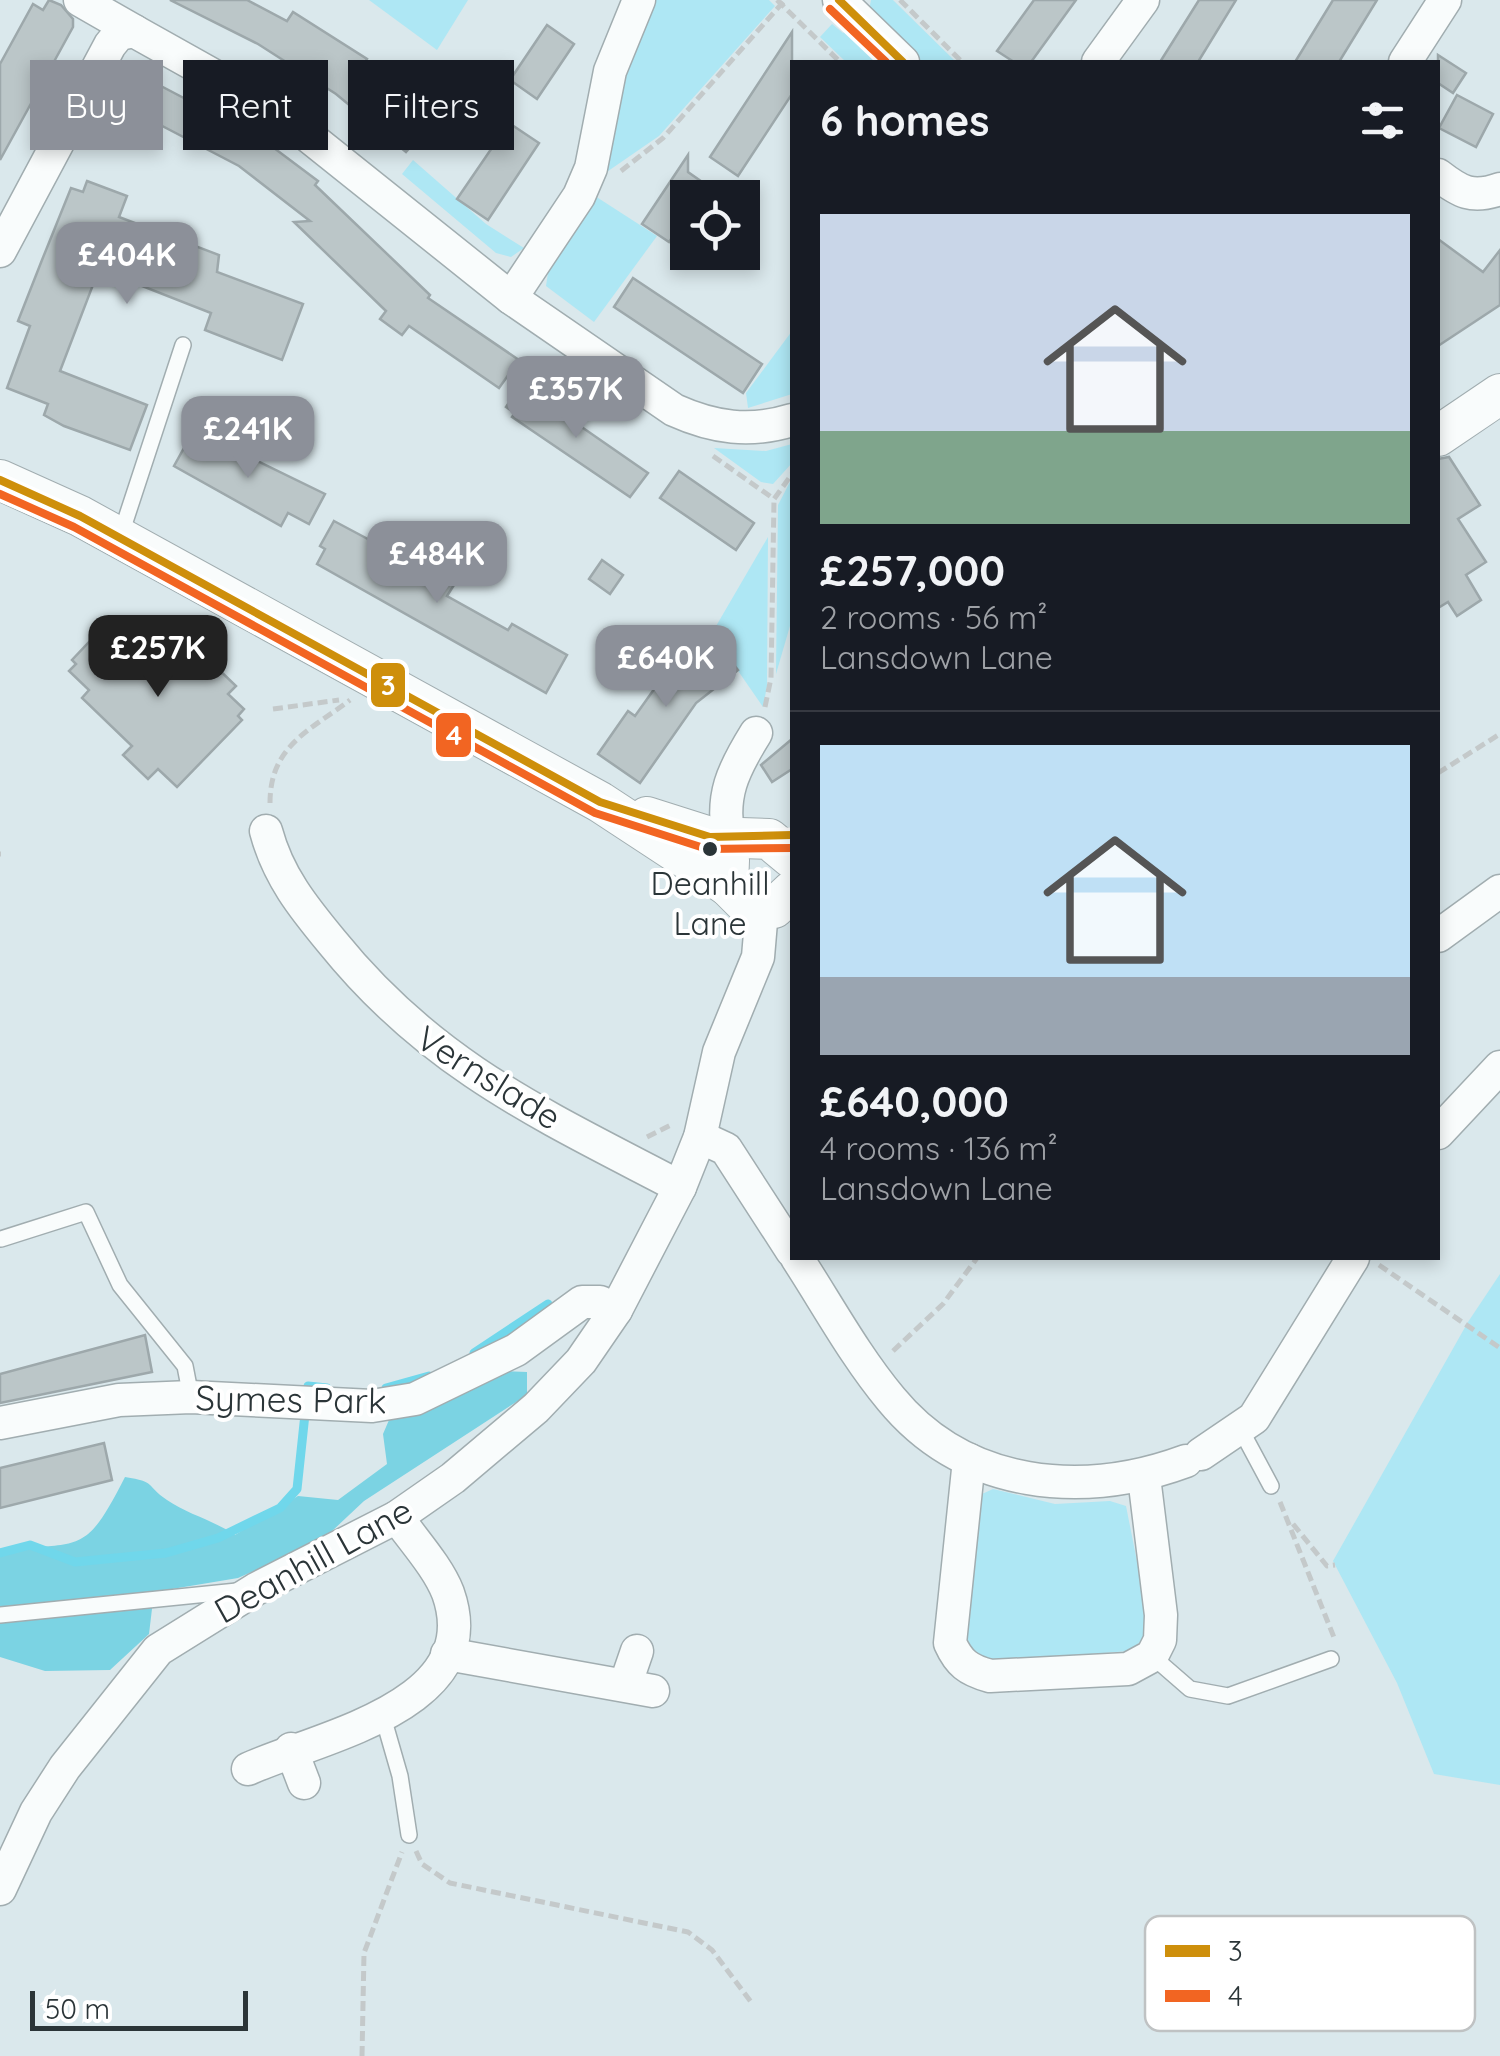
<!DOCTYPE html>
<html lang="en">
<head>
<meta charset="utf-8">
<style>
	:root { --surface:#171b24; --page:#242831; --text:#f1f3f6; --muted:#9ea1a6; --line:#363941; --accent:#8c9099 }
	body { margin:0; font-family:Quicksand,sans-serif; background:var(--page); color:var(--text); height:100vh; display:flex; flex-direction:column; font-size:38px; white-space:nowrap }
	* { box-sizing:border-box; margin:0 }
	p { font-size:32px; color:var(--muted) }
	.icon { flex:none; width:55px; height:55px; fill:none; stroke:currentColor; stroke-width:2; stroke-linecap:round; stroke-linejoin:round }
	.map { position:relative; flex:1; overflow:hidden }
	.details { position:absolute; left:790px; top:60px; width:650px; height:1200px; display:flex; flex-direction:column; background:var(--surface); border-radius:0px; box-shadow:0 5px 15px #0003 }
	.details>* { flex:none }
	.top-card { position:absolute; left:30px; top:60px; width:610px; height:90px; display:flex; gap:20px }
	.tools { position:absolute; left:670px; top:180px; display:grid; gap:20px }
	.tools a { display:grid; place-items:center; width:90px; height:90px; border-radius:0px; background:var(--surface); box-shadow:0 5px 15px #0003; font-size:50px }
	.scale { position:absolute; left:30px; bottom:25px; width:218px; box-sizing:border-box; padding-left:10px; border:5px solid #2b3538; border-top:0; font-size:28px; line-height:35px; white-space:nowrap; color:#2b3538; -webkit-text-stroke:8px #fff; paint-order:stroke }
	.price { position:absolute; translate:-50% -85px; padding:0 22px; border-radius:20px; background:var(--accent); color:#fff; font-size:32px; line-height:65px; filter:drop-shadow(0 2px 5px #0008) }
	.price::after { content:''; position:absolute; left:50%; top:60px; width:30px; height:22px; margin-left:-15px; background:inherit; clip-path:polygon(0 0,100% 0,50% 100%) }
	.price.selected { background:#222; color:#fff }
	ul { padding:0; list-style:none }
	li { display:grid; align-content:center; gap:20px; height:530px; padding:0 30px }
	li+li { border-top:2px solid var(--line) }
	li span { display:grid; place-items:center; height:310px; border-radius:0px; color:#555 }
	li>.icon { margin-inline-start:auto }
	span .icon { width:180px; height:180px; fill:#fffc; stroke-width:1 }
	li b { font-size:42px }
	h2 { display:flex; justify-content:space-between; align-items:center; height:120px; padding:0 30px; font-size:42px }
	.chip { padding:0 35px; border-radius:0px; background:var(--surface); box-shadow:0 5px 15px #0003; font-size:35px; line-height:90px }
	.chip.selected { background:var(--accent); color:#fff }
	.map>svg:first-child { display:block }
	.green { fill:#aee7f4 }
	.forest { fill:#7bd3e3 }
	.lines { fill:none; stroke-linecap:round; stroke-linejoin:round }
	.stream { stroke:#70d7eb; stroke-width:9 }
	.building { fill:#bbc6c8; stroke:#9da8ab; stroke-width:2.5 }
	.service-casing { stroke:#a1adb0; stroke-width:18 }
	.minor-casing { stroke:#a1adb0; stroke-width:35 }
	.tertiary-casing { stroke:#a1adb0; stroke-width:42 }
	.path { stroke:#c4c9ca; stroke-width:5; stroke-dasharray:10 5; stroke-linecap:butt }
	.service { stroke:#f9fcfc; stroke-width:15 }
	.minor { stroke:#f9fcfc; stroke-width:32 }
	.tertiary { stroke:#f9fcfc; stroke-width:40 }
	.bus-1-casing { stroke:#fff; stroke-width:15 }
	.bus-2-casing { stroke:#fff; stroke-width:15 }
	.bus-1 { stroke:#ce8f0b; stroke-width:8 }
	.bus-2 { stroke:#f26522; stroke-width:8 }
	.bus-dot { fill:#2b3538; stroke:#fff; stroke-width:4 }
	.labels { text-anchor:middle; dominant-baseline:central; stroke-width:8; stroke-linejoin:round; paint-order:stroke }
	.bus-label { font-size:32px; fill:#2b3538; stroke:#fff }
	.street-label { font-size:35px; fill:#2b3538; stroke:#fff }
	.key { fill:#fff; stroke:#bfc2c3; stroke-width:2.5 }
	.key-label { font-size:28px; fill:#2b3538 }
	.line-badge { stroke:#fff; stroke-width:4 }
	.badge-label { font-size:28px; text-anchor:middle; font-weight:bold; fill:#fff }
</style>
</head>
<body>
<div class="map">
<svg width="1500" height="2056" viewBox="0 0 1500 2056">
	<rect width="100%" height="100%" fill="#dae8ec"/>
	<g class="green">
		<path d="M369,0H468L437,50Z"/>
		<path d="M656,0H769L775,6L659,136L598,178L626,66Z"/>
		<path d="M871,0H893L956,62H920L869,11Z"/>
		<path d="M832,24L843,33L850,27L886,62H846L820,37Z"/>
		<path d="M413,160L486,224L524,248L511,257L496,253L402,174Z"/>
		<path d="M595,196L657,236L594,322L546,286L548,273Z"/>
		<path d="M792,331V394L748,408L746,393Z"/>
		<path d="M792,444V463L773,484L761,482L714,448L766,451Z"/>
		<path d="M792,478V619L776,674L778,505Z"/>
		<path d="M768,537L767,686L763,707L712,633Z"/>
		<path d="M1500,1274V1785L1434,1774L1397,1683L1333,1561L1468,1322Z"/>
		<path d="M993,1489L1055,1504L1110,1501L1126,1506L1149,1622C1146,1637 1142,1643 1128,1651L995,1662C978,1656 970,1651 966,1633L982,1494Z"/>
	</g>
	<path class="forest" d="M498,1371L527,1372V1395L364,1501L331,1532L290,1555L238,1578L154,1592L149,1634L110,1670L45,1671L0,1657V1549C83,1543 85,1555 125,1477C157,1482 145,1485 167,1500C187,1514 213,1520 235,1535L298,1496L338,1500L387,1464L383,1434L392,1413Z"/>
	<g class="lines">
		<g class="stream">
			<path d="M474,1353L548,1304"/>
			<path d="M386,1388L429,1376"/>
			<path d="M0,1553L30,1545L75,1562L166,1553L218,1538L280,1508L297,1489L308,1386L327,1388"/>
		</g>
	</g>
	<g class="building">
		<path d="M49,0L61,5L73,19V27L0,160V64L33,4L43,10Z"/>
		<path d="M170,0H247L287,21L293,12L367,59L362,67L429,125L406,152L336,94L258,44Z"/>
		<path d="M1034,0H1076L1031,62H1014L997,51Z"/>
		<path d="M1199,0H1236L1198,62H1160Z"/>
		<path d="M1333,0H1377L1339,62H1295Z"/>
		<path d="M547,25L574,44L537,99L510,80Z"/>
		<path d="M792,32V94L738,176L710,157Z"/>
		<path d="M1438,55L1466,73L1453,93L1438,83Z"/>
		<path d="M138,74L262,139L318,181L315,185L430,295L428,298L519,360L499,388L409,326L402,335L380,319L386,311L294,222L310,221L239,166L122,105Z"/>
		<path d="M1457,95L1493,114L1476,147L1439,128Z"/>
		<path d="M509,123L539,143L488,220L457,199Z"/>
		<path d="M688,155V172L725,198H688V215L669,242L642,224Z"/>
		<path d="M87,181L127,196L119,217L219,255L217,272L303,304L282,360L205,330L211,313L99,269L60,371L147,405L130,450L64,426L44,415L48,404L7,388L30,326L18,321L42,260L71,188L83,192Z"/>
		<path d="M1438,239L1483,272L1500,250V305L1438,346Z"/>
		<path d="M633,278L762,364L743,393L614,307Z"/>
		<path d="M521,385L648,473L630,497L512,417L515,413L506,407Z"/>
		<path d="M194,430L325,494L309,524L288,513L281,526L174,466Z"/>
		<path d="M1449,457L1480,505L1458,519L1486,562L1466,575L1481,600L1457,616L1448,602L1438,608V459Z"/>
		<path d="M679,471L754,523L736,550L660,498Z"/>
		<path d="M334,521L454,585L447,596L508,630L512,624L567,655L546,693L317,564L325,549L320,546Z"/>
		<path d="M602,560L623,575L610,594L589,579Z"/>
		<path d="M154,623L202,669L210,661L236,686L228,694L244,709L238,716L242,720L177,787L158,769L148,779L123,755L132,746L82,698L89,690L69,671L76,664L72,660L106,624L130,647Z"/>
		<path d="M696,639L705,645L713,639L738,670L696,703L640,783L598,754L628,711L635,716L655,688L660,691Z"/>
		<path d="M792,739V769L772,782L761,765Z"/>
		<path d="M145,1335L152,1372L0,1403V1374Z"/>
		<path d="M104,1443L112,1480L0,1508V1468Z"/>
	</g>
	<g class="lines">
		<defs>
			<g id="service">
				<path d="M120,537L183,345"/>
				<path d="M1,1239L86,1212L120,1285L185,1366L191,1397"/>
				<path d="M1241,1430L1271,1486"/>
				<path d="M0,1615L237,1591"/>
				<path d="M1152,1656L1190,1689L1228,1696L1331,1659"/>
				<path d="M383,1717L400,1776L409,1835"/>
			</g>
			<g id="minor">
				<path d="M80,0L134,31"/>
				<path d="M839,0L903,62"/>
				<path d="M1098,62L1143,0"/>
				<path d="M1405,62L1445,0"/>
				<path d="M1438,175C1460,192 1472,199 1500,189"/>
				<path d="M0,251L110,45L119,34L134,31L277,111L511,298L674,410C714,428 750,433 792,420"/>
				<path d="M511,298L579,196L591,168L610,71L639,0"/>
				<path d="M266,831C278,876 303,907 332,942C432,1066 543,1115 680,1187"/>
				<path d="M729,839C720,796 733,770 756,733"/>
				<path d="M1438,936L1500,891"/>
				<path d="M1438,1133L1500,1067"/>
				<path d="M700,1137L726,1149L792,1251"/>
				<path d="M797,1258C827,1304 855,1356 891,1399C965,1489 1083,1499 1186,1461"/>
				<path d="M0,1423L119,1400L191,1397L372,1406L415,1399L516,1350L582,1302H600L616,1310"/>
				<path d="M1201,1454L1254,1418L1353,1258"/>
				<path d="M969,1460L950,1643C959,1663 968,1670 990,1676L1128,1669L1152,1656L1160,1640L1161,1615L1144,1477"/>
				<path d="M447,1654L653,1691"/>
				<path d="M626,1683L637,1651"/>
				<path d="M291,1749L304,1783"/>
				<path d="M248,1769C318,1737 488,1706 448,1593C438,1567 413,1540 397,1517"/>
				<path d="M0,1889L36,1812L65,1767L158,1650L256,1589L397,1517L453,1478L536,1408L581,1361L616,1310L680,1187L700,1137L719,1052L758,957L762,910"/>
			</g>
			<g id="tertiary">
				<path d="M1438,436L1500,394"/>
				<path d="M0,480L80,516L600,802L728,886"/>
				<path d="M647,817L710,837L769,839L792,858"/>
				<path d="M729,860L728,886L750,908H774L792,891"/>
			</g>
		</defs>
		<use href="#service" class="service-casing"/>
		<use href="#minor" class="minor-casing"/>
		<use href="#tertiary" class="tertiary-casing"/>
		<g class="path">
			<path d="M777,0L840,62"/>
			<path d="M900,0L962,62"/>
			<path d="M621,171L663,138L785,0"/>
			<path d="M713,456L774,499L792,474"/>
			<path d="M765,707L771,678L774,499"/>
			<path d="M273,709L339,700"/>
			<path d="M1438,773L1500,734"/>
			<path d="M270,803C270,746 309,731 350,700"/>
			<path d="M0,854H1"/>
			<path d="M647,1137L673,1124"/>
			<path d="M1379,1265L1500,1348"/>
			<path d="M893,1351L943,1304L977,1258"/>
			<path d="M1280,1502L1335,1640"/>
			<path d="M1293,1524L1327,1566L1335,1565"/>
			<path d="M416,1851L422,1864L450,1883L688,1932L712,1950L751,2002"/>
			<path d="M362,2056L364,1953L402,1852"/>
		</g>
		<use href="#service" class="service"/>
		<use href="#minor" class="minor"/>
		<use href="#tertiary" class="tertiary"/>
		<defs>
			<g id="bus-1">
				<path d="M839,0L903,62"/>
				<path d="M0,480L80,516L600,802L710,837L792,835"/>
			</g>
			<g id="bus-2">
				<path d="M830,9L886,62"/>
				<path d="M0,494L74,527L595,813L707,849L792,848"/>
			</g>
		</defs>
		<use href="#bus-1" class="bus-1-casing"/>
		<use href="#bus-2" class="bus-2-casing"/>
		<use href="#bus-1" class="bus-1"/>
		<use href="#bus-2" class="bus-2"/>
	</g>
	<circle class="bus-dot" cx="710" cy="849" r="9"/>
	<g class="labels">
		<g class="bus-label">
			<text x="710" y="883">Deanhill<tspan x="710" dy="40">Lane</tspan></text>
		</g>
		<g class="street-label">
			<text transform="translate(489 1077) rotate(32)">Vernslade</text>
			<text transform="translate(291 1399) rotate(1)">Symes Park</text>
			<text transform="translate(313 1560) rotate(-29)">Deanhill Lane</text>
		</g>
	</g>
	<rect x="1145" y="1916" width="330" height="115" rx="15" class="key"/>
	<rect x="1165" y="1945" width="45" height="12" fill="#ce8f0b"/>
	<rect x="1165" y="1990" width="45" height="12" fill="#f26522"/>
	<g class="key-label">
		<text x="1228" y="1961">3</text>
		<text x="1228" y="2006">4</text>
	</g>
	<g class="line-badge">
		<rect x="369" y="661" width="38" height="48" rx="10" fill="#ce8f0b"/>
		<rect x="434" y="711" width="39" height="48" rx="10" fill="#f26522"/>
	</g>
	<g class="badge-label">
		<text x="388" y="695">3</text>
		<text x="454" y="745">4</text>
	</g>
</svg>
<div class="tools">
<a><svg class="icon" aria-label="locate" viewBox="0 0 24 24"><circle cx="12" cy="12" r="6"/><path d="M12 2v4M12 18v4M2 12h4M18 12h4"/></svg></a>
</div>
<div class="scale">50 m</div>
<b class="price" style="left:127px;top:307px">£404K</b>
<b class="price" style="left:576px;top:441px">£357K</b>
<b class="price" style="left:248px;top:481px">£241K</b>
<b class="price" style="left:437px;top:606px">£484K</b>
<b class="price selected" style="left:158px;top:700px">£257K</b>
<b class="price" style="left:666px;top:710px">£640K</b>
<div class="top-card">
<a class="chip selected">Buy</a>
<a class="chip">Rent</a>
<a class="chip">Filters</a>
</div>
<section class="details">
<h2>6 homes<svg class="icon" aria-label="filters" viewBox="0 0 24 24"><path d="M4 7h16M4 17h16"/><circle cx="9" cy="7" r="2"/><circle cx="15" cy="17" r="2"/></svg></h2>
<ul>
<li><span style="background:linear-gradient(#c9d6e8 70%,#7fa58c 0)"><svg class="icon" aria-label="home" viewBox="0 0 24 24"><path d="M3 11l9-7 9 7M6 9v11h12V9"/></svg></span><div><b>£257,000</b><p>2 rooms · 56 m²</p><p>Lansdown Lane</p></div></li>
<li><span style="background:linear-gradient(#bfe0f5 75%,#9aa5b1 0)"><svg class="icon" aria-label="home" viewBox="0 0 24 24"><path d="M3 11l9-7 9 7M6 9v11h12V9"/></svg></span><div><b>£640,000</b><p>4 rooms · 136 m²</p><p>Lansdown Lane</p></div></li>
</ul>
</section>
</div>
</body>
</html>
